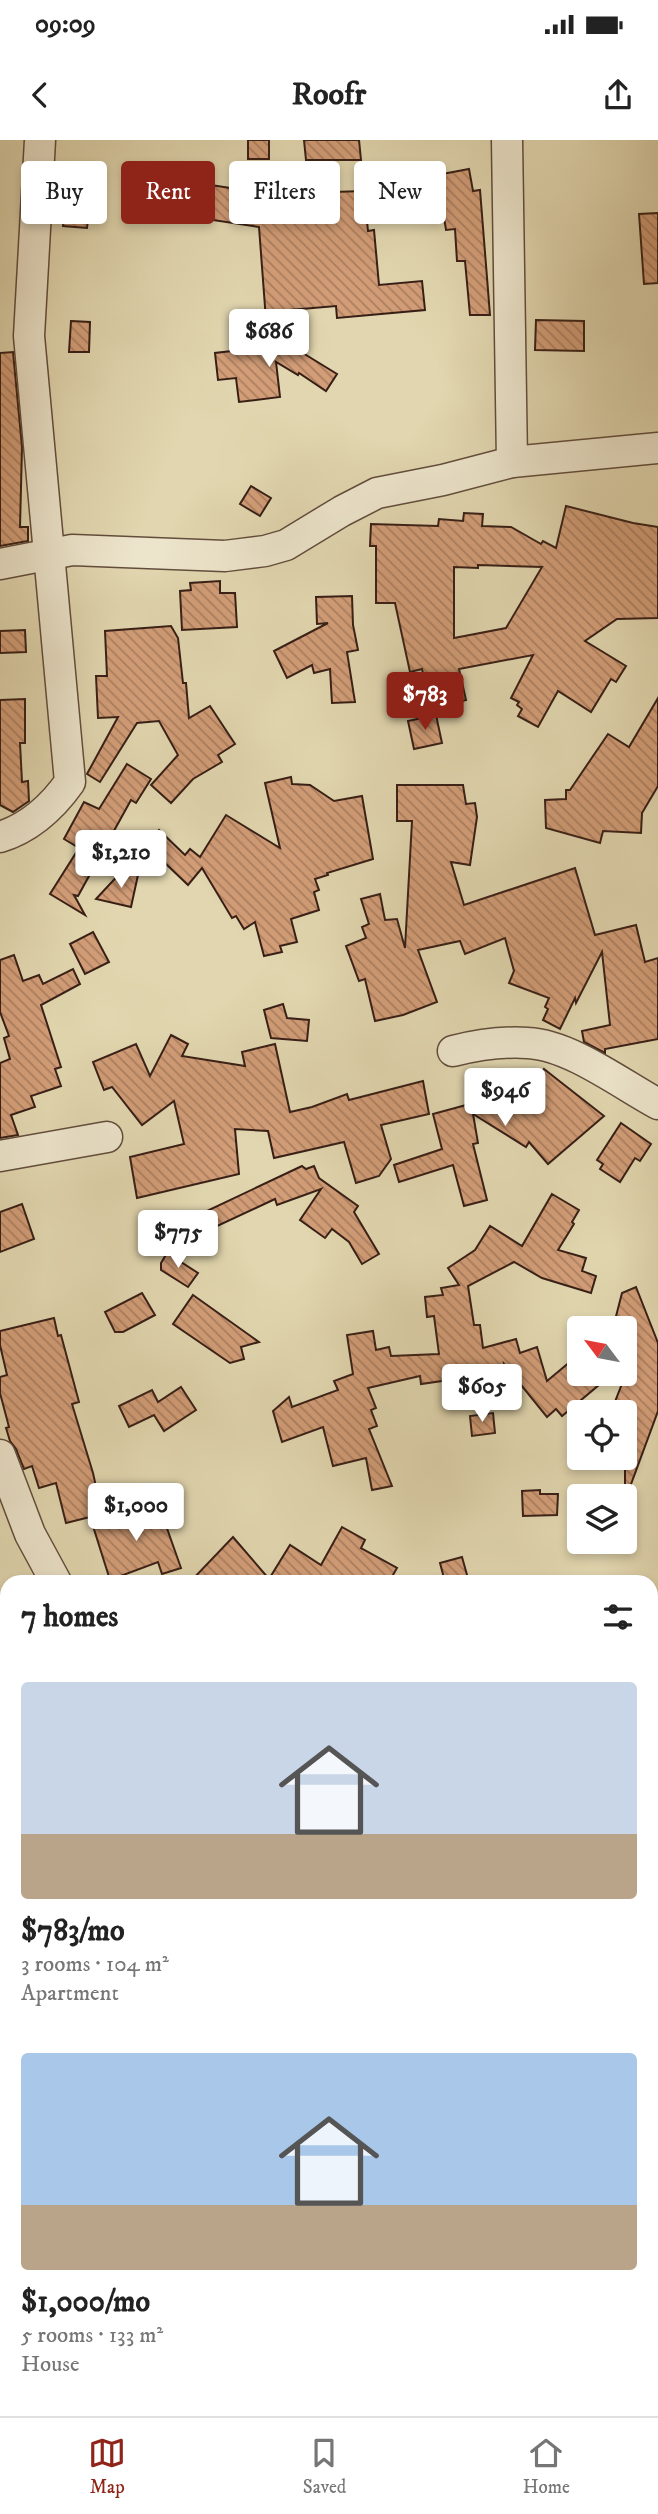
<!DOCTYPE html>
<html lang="en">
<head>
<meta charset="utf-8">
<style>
	:root { --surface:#fff; --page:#f6f6f6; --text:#222; --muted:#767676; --line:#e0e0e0; --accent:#8f2418 }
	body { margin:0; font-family:"IM FELL DW Pica",serif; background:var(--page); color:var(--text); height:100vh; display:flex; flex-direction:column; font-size:26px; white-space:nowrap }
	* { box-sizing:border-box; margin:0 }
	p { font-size:23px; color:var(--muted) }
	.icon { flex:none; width:38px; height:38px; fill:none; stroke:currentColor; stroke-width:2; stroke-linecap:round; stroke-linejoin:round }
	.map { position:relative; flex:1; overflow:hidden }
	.sheet { position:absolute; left:0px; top:1435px; width:658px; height:842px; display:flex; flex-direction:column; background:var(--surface); border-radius:21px 21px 0 0; box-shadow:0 4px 10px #0003 }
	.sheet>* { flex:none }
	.banner { position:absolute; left:21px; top:21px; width:616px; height:63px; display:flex; gap:14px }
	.needle { width:46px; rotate:302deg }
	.tools { position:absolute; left:567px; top:1176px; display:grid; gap:14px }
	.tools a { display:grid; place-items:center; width:70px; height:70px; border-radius:7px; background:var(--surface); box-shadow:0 4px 10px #0003; font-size:35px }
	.price { position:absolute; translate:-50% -60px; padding:0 16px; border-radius:7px; background:#fff; color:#222; font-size:23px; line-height:46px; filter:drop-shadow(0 2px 4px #0008) }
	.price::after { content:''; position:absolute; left:50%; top:42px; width:21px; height:16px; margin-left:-10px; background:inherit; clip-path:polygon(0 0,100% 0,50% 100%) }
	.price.selected { background:var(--accent); color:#fff }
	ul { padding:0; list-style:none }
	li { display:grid; align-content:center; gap:14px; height:371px; padding:0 21px }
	li span { display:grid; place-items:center; height:217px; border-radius:7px; color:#555 }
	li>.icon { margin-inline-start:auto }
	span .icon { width:126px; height:126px; fill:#fffc; stroke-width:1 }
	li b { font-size:30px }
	h2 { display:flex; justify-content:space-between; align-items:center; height:84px; padding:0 21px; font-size:30px }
	.chip { padding:0 24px; border-radius:7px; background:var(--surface); box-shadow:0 4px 10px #0003; font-size:24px; line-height:63px }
	.chip.selected { background:var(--accent); color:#fff }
	.status { display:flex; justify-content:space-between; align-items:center; height:49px; padding:0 35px; background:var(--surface); direction:ltr }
	.status svg { height:19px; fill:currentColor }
	header { display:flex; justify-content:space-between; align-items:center; height:91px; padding:0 21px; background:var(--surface); font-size:32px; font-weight:700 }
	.menu { display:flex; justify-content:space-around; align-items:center; height:98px; border-top:2px solid var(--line); background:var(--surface); font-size:19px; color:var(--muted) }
	.menu a { display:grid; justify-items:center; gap:4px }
	.menu .selected { color:var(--accent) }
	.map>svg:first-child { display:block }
	.building { fill:url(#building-back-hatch); stroke:#381f16; stroke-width:2; fill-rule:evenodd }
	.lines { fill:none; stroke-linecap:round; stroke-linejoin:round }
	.minor-casing { stroke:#624d3c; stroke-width:33 }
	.minor { stroke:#ece4cb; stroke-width:30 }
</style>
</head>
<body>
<div class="status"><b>09:09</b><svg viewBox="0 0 49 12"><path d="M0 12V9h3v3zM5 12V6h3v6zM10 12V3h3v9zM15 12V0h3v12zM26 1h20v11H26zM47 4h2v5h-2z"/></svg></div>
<header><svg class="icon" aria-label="back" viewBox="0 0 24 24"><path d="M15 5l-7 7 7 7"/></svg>Roofr<svg class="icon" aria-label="share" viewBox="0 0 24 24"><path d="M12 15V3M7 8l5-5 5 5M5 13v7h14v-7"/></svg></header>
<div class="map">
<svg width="658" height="2276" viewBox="0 0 658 2276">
	<defs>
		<pattern id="building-back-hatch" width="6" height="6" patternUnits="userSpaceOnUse" patternTransform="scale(1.75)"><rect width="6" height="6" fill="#d29d77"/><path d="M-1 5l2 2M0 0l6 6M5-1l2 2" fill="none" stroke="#ab7f61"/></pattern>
	</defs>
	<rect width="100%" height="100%" fill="#e1d6af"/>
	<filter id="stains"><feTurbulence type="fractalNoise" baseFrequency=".00286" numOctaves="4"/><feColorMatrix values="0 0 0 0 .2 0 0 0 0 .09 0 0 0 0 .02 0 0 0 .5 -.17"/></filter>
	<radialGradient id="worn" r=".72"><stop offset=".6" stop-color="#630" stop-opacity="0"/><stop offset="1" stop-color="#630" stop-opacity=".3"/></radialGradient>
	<g class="building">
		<rect x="248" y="0" width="21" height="19"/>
		<path d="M304,0H359L361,20H306Z"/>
		<path d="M469,29L473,51L480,50L490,175H470L465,121H457L455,89L446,90L444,77H441V74L403,81L398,50L423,45L421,38Z"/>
		<path d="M211,45L268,54L364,51L368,91L374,90L379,145L422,141L425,170L337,178L336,166L290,170L291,178L266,180L259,87L206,79Z"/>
		<path d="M66,59L90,62L87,88L63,86Z"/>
		<path d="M658,73V143L644,144L639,74Z"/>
		<path d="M536,180L584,181V211L535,210Z"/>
		<path d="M71,181L90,182L89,212H69Z"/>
		<path d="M267,191L337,234L326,251L299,233L298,235L276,222L280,257L239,262L236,238L218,240L215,213L268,207Z"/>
		<path d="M13,212L22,307L20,387H28V401L0,406V213Z"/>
		<path d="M251,346L271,358L260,376L240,364Z"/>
		<path d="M566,366L633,383L658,387V478L617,479L585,501L626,526L616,542L611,539L591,572L558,551L538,587L518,576L522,569L517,565L519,562L511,558L533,515L459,529L466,560L431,569L422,529L410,532L395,463H376V406H370L371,384L438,386L439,379L463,381L464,373L483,374L482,386L511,387L541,404L543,401L556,408ZM478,425L542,427L506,488L454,498V427L478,428Z"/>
		<path d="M220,441V453H235L237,487L182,490L180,451L191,450L190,443Z"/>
		<path d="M352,456L353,485L358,510L347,512L355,562L332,563L330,529L314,533L312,525L287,538L274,511L328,483L317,484L316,457Z"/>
		<path d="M171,486L178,498L183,543H186L189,578L210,566L235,604L218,615L222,622L193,639L171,663L151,645L178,615L159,581L137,583L100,642L87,634L118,577L98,578L96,536H107L105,491Z"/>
		<path d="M25,490L26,512L0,513V491Z"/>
		<path d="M658,558V646L642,673L641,693L603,691L600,703L546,688L545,660L566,659V650H570L608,594L629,607Z"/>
		<path d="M25,559V603H20L22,642L28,641L29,661L13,672L0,665V560Z"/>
		<path d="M436,575L442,603L414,609L408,581Z"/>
		<path d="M127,624L151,639L136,663L131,660L78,756L74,755L85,775L50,754L79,708L64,699L84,662L99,669Z"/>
		<path d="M291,637L292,644L310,645L334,661L362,656L373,719L327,733L328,735L315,739L319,750L314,752L319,770L291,779L297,802L280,806L282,812L264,816L255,782L244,789L236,776L232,778L202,728L188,745L146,705L159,690L185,715L190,709L200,717L226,675L280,708L265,643Z"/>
		<path d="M397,645H463L466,664L475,663L477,677L470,725L451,722L464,765L575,728L595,795L636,785L645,822L658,818V899L605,909V913L584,902L582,891L610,885L602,812L576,863L575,858L560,889L543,880L548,869L545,867L549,858L509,843L514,831L505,798L465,814L460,801L418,810L437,862L403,875L375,881L365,839L359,841L346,806L366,798L362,787L369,784L361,759L380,754L385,780L397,779L405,808L412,681H397Z"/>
		<path d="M122,731L138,735L131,767L96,759Z"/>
		<path d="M93,792L109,822L85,834L70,804Z"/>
		<path d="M14,815L23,841L39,835L43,844L73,829L80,844L41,865L61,927L55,929L61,946L31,956L35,967L11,975L18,995L0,998V923L10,919L4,898L9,896L0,872V820Z"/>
		<path d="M283,864L287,878L309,880L307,901L271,898L264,870Z"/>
		<path d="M171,895L188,904L182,916L245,926L242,912L275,904L290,972L312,967L347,954L349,960L423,941L429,974L381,985L391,1019L379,1036L356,1043L344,1002L274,1018L268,991L235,989L239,1034L137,1058L130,1017L184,1004L174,961L142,985L112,947L104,950L93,922L136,904L150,936Z"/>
		<path d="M544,929L604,976L548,1024L529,1002L526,1007L473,974L478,1003L473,1004L487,1060L464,1066L453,1025L399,1042L394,1025L442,1009L433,974L481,961L480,945L536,939Z"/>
		<path d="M621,983L651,1004L640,1021L635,1018L620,1042L600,1029L603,1024L597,1020Z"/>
		<path d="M302,1026L306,1029L314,1026L319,1038L358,1066L354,1072L379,1114L362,1124L349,1102L332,1089L325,1098L300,1080L321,1049L277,1065L275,1059L198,1095L190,1079Z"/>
		<path d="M552,1054L579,1070L572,1082L574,1084L558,1110L586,1118L582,1131L596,1136L591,1153L542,1138L514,1122L468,1146L474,1185H480L483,1208L516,1199L520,1213L537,1207L547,1241L571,1221L579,1234H612L562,1276L556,1269L547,1277L504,1224L508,1265L481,1268L477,1236L421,1244L420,1236L368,1248L376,1268L371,1270L377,1286L369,1289L392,1346L372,1350L366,1318L333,1326L323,1287L282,1302L273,1271L289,1257L292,1267L338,1250L334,1241L353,1234L347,1195L373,1191L376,1210L389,1207L391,1216L439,1214L434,1176L427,1177L425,1157L443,1155L441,1148L459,1145L448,1128L475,1110L490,1086L522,1106Z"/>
		<path d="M22,1064L34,1099L0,1112V1072Z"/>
		<path d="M167,1113L198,1133L188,1147L161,1130V1123Z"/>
		<path d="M636,1147L658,1203V1271L627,1355H625V1272H611L632,1218L625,1223V1188H613L622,1153Z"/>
		<path d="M142,1153L155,1175L123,1192H115L105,1172Z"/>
		<path d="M193,1155L259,1202L241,1207L244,1219L230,1223L173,1184Z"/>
		<path d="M54,1178L58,1196L61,1195L79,1262L72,1264L93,1333L102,1374L66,1383L56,1343L39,1348L32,1326L24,1329L16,1309L10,1301L6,1288L9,1287L0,1253V1237L7,1235L0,1205V1191Z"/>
		<path d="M181,1247L196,1270L164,1291L154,1275L129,1287L119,1266L152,1250L158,1262Z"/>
		<path d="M493,1273L495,1293L472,1296L470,1276Z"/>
		<path d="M540,1350V1354H558L557,1375L523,1376L522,1351Z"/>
		<path d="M158,1363L181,1428L162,1434L158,1422L110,1440L93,1386Z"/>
		<path d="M342,1387L365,1400L361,1408L397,1428L389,1442H190L233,1397L269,1439L290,1405L321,1425Z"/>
		<path d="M462,1417L469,1442H445L440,1423Z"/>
	</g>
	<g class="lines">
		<defs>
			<g id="minor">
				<path d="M507,0L512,322"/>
				<path d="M0,424L72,410L225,416L265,411L286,405L342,371L377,353L443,340L512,322L658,308"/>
				<path d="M0,697C29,688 53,666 70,642L29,196L40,0"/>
				<path d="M453,911C477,905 502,901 528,903C570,905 621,944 658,964"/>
				<path d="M0,1016L107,997"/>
				<path d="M0,1315L30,1394L56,1442"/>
				<path d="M652,1872L658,1887"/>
				<path d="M0,1895L7,1889"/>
				<path d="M0,2135L7,2146"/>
				<path d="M97,2270L102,2276"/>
				<path d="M630,2270L635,2276"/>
			</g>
		</defs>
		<use href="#minor" class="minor-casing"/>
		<use href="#minor" class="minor"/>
	</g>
	<rect width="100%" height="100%" filter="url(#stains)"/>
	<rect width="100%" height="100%" fill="url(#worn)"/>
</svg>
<div class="tools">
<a><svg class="needle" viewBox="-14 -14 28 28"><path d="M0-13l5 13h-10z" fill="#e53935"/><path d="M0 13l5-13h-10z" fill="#767676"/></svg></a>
<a><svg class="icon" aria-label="locate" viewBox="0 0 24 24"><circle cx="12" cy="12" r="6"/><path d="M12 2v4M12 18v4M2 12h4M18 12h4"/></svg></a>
<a><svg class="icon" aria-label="layers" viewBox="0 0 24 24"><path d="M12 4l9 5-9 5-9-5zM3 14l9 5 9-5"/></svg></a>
</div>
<b class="price" style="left:269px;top:229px">$686</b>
<b class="price selected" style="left:425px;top:592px">$783</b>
<b class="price" style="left:121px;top:750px">$1,210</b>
<b class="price" style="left:505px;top:988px">$946</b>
<b class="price" style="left:178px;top:1130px">$775</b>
<b class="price" style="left:482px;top:1284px">$605</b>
<b class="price" style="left:136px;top:1403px">$1,000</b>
<div class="banner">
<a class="chip">Buy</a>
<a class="chip selected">Rent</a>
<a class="chip">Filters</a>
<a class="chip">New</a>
</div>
<section class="sheet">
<h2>7 homes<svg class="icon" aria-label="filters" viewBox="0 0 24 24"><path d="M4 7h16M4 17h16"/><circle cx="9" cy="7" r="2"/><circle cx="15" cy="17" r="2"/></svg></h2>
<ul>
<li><span style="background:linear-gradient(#c9d6e8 70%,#b9a48a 0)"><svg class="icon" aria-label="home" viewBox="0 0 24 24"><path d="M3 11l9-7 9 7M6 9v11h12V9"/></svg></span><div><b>$783/mo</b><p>3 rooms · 104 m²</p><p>Apartment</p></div></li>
<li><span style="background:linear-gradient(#a9c7e8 70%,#b9a48a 0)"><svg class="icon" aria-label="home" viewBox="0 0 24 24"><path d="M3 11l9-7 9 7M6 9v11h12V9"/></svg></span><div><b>$1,000/mo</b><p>5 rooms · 133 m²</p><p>House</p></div></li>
</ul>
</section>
</div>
<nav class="menu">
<a class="selected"><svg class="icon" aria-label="map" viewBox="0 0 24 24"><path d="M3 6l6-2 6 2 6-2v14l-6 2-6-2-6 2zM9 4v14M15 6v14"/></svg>Map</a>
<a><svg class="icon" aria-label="saved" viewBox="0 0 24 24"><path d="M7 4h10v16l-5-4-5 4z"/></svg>Saved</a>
<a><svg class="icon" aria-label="home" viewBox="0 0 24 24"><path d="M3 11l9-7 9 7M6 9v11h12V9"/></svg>Home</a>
</nav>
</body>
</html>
